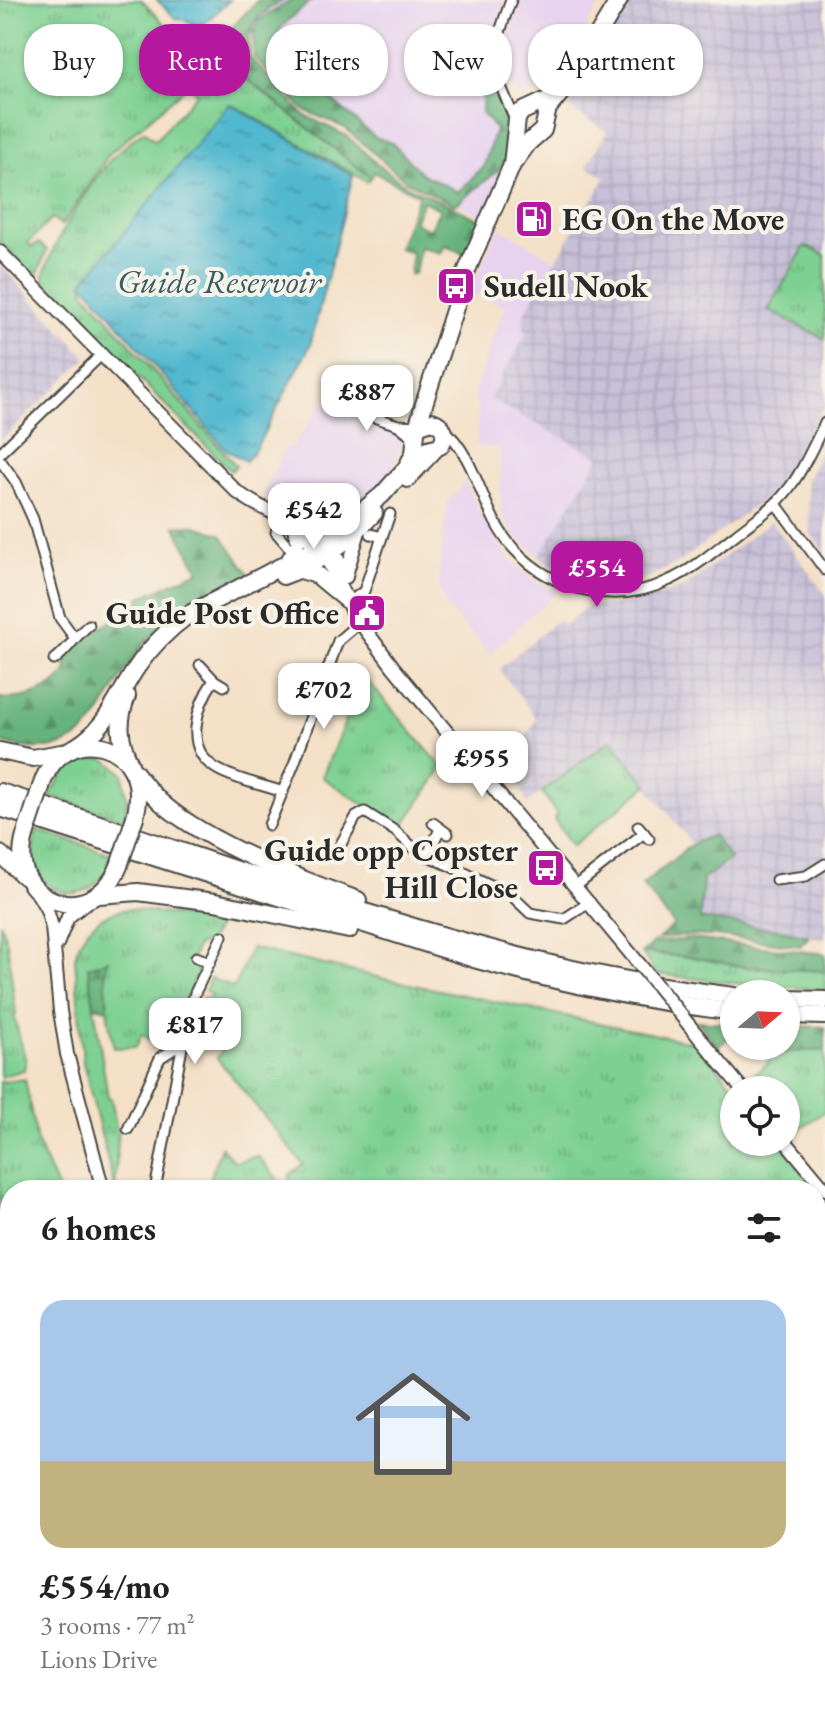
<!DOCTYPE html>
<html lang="en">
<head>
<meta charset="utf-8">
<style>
	:root { --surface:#fff; --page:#f6f6f6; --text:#222; --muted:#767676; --line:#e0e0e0; --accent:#b5179e }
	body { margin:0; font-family:"EB Garamond",serif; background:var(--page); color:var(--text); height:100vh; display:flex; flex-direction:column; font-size:30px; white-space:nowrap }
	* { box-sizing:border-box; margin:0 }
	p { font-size:26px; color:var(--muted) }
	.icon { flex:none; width:44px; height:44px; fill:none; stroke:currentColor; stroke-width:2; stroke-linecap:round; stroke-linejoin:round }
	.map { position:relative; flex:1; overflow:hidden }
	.side { position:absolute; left:0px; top:1180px; width:826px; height:536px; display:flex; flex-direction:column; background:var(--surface); border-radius:32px 32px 0 0; box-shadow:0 2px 6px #0004 }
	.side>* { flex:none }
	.guide { position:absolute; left:24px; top:24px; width:778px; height:72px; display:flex; gap:16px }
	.needle { width:52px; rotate:71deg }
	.controls { position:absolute; left:720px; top:980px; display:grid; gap:16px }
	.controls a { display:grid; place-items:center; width:80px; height:80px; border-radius:50%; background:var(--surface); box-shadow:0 2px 6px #0004; font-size:40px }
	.price { position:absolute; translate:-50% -68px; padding:0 18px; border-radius:16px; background:#fff; color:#222; font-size:26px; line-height:52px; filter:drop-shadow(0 2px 4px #0008) }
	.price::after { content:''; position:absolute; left:50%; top:48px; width:24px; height:18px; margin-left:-12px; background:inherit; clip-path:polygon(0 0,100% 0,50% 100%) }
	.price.active { background:var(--accent); color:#fff }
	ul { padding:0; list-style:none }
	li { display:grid; align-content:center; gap:16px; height:424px; padding:0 40px }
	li+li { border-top:2px solid var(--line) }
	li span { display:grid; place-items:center; height:248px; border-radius:24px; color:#555 }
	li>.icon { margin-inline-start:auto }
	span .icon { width:144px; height:144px; fill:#fffc; stroke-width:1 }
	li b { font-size:34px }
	h2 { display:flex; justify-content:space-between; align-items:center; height:96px; padding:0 40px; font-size:34px }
	.tag { padding:0 28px; border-radius:32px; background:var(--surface); box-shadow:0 2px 6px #0004; font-size:28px; line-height:72px }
	.tag.active { background:var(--accent); color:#fff }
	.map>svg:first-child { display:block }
	.built { fill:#e7d2ef }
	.industrial { fill:url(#industrial-grid) }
	.grass { fill:url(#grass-tufts); stroke:#547e5e; stroke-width:2 }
	.forest { fill:url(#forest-firs); stroke:#486e54; stroke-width:2; fill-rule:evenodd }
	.water { fill:url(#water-ripples); stroke:#3e727d; stroke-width:2 }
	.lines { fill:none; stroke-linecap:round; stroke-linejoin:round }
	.street-casing { stroke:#494642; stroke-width:13 }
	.secondary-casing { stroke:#494642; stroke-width:16 }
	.highway-casing { stroke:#494642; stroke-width:20 }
	.street { stroke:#fff; stroke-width:9 }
	.secondary { stroke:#fff; stroke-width:12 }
	.highway { stroke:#fff; stroke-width:16 }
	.secondary-bridge-casing { stroke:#494642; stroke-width:16; stroke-linecap:butt }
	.highway-bridge-casing { stroke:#494642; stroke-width:20; stroke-linecap:butt }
	.secondary-bridge { stroke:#fff; stroke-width:12 }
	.highway-bridge { stroke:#fff; stroke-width:16 }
	.labels { text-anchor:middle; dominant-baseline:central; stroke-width:8; stroke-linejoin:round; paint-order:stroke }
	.poi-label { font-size:32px; font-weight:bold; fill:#2b2b2b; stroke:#f7f3e8; text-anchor:start }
	.water-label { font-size:34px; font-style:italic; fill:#385c64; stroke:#f7f3e8 }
</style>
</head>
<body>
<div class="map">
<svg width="825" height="1716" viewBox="0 0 825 1716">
	<defs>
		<pattern id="industrial-grid" width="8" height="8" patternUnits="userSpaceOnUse" patternTransform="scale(2)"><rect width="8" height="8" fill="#c8bfd8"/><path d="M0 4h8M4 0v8" fill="none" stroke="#aca4ba"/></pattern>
		<pattern id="grass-tufts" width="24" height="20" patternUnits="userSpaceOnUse" patternTransform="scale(2)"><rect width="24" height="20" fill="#7ed092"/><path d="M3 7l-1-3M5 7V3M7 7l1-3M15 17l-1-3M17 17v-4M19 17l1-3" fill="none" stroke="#67a977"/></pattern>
		<pattern id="forest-firs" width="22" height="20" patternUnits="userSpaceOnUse" patternTransform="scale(2)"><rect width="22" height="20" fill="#66b27c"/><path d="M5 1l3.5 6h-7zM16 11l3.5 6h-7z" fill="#549166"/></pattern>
		<pattern id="water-ripples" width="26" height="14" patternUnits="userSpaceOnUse" patternTransform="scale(2)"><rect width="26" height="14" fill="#51b8cf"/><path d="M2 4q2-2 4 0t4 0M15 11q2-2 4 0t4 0" fill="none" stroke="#4396a8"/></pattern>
	</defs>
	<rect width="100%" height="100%" fill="#f7f3e8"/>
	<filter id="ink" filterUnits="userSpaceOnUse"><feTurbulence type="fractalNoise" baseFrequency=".0125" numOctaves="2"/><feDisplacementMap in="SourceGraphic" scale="16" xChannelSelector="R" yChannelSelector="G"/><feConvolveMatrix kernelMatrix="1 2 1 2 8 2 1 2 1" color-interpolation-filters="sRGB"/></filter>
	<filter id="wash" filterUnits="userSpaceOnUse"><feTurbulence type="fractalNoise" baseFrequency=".006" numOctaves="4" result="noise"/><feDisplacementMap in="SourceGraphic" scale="32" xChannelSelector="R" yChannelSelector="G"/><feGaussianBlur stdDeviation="1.8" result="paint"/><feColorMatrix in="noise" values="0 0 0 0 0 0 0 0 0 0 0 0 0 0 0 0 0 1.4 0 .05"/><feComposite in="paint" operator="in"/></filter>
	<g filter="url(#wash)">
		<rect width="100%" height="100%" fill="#f4e0c7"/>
		<g class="built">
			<path d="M273,0H503L488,62L492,82L503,102L509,123L507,156L484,217L399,174L241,29Z"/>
			<path d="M519,0H603L548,85L529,95L521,94L513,87L507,76L503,58L512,18Z"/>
			<path d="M498,226L556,261L524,314L527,333L490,398L600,457L539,556L514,535L501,514L500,448L477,446L478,413L474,395L491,341L506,306L471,293Z"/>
			<path d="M321,404L336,412L404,436L391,473L365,500L283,505L262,495L285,448H291Z"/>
			<path d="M465,481L486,525L499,545L518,567L536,582L558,591L490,653L447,608L438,584L447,504Z"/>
		</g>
		<g class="industrial">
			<path d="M631,0H825V255L805,246L768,310L825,339V406L773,492L678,563L649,577L624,582L587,579L555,568L539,556L600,457L489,399L527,333L523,325L524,314L606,177L587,166L607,131L568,107Z"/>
			<path d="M0,265L87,358L0,441Z"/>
			<path d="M825,444V553L810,532L807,479Z"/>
			<path d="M771,521L825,594V939L776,929L700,920L703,879L730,859L713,835L692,844L611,740L527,803L520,786L504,767L537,719L499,669L559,619L564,626L588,605L610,606L642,601L685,587Z"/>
		</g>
		<g class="grass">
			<path d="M0,0H141L197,57L179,75L189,84L109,154L62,225L52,218L28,243L31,247L39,243L47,250L35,280L0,243Z"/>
			<path d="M224,61L371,178L368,182L231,104L83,282L85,292L236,466L231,471L44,282C41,260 91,183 106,165C117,151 131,141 144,131L155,141L197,93L192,89L208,74L210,76Z"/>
			<path d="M805,246L825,255V339L768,310Z"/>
			<path d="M363,678H365L443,768L401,829L322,777Z"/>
			<path d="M611,740L648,785L572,846L554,819L557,815L542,792Z"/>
			<path d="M84,757L105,759L123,773L127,800L125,820L49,796L69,766Z"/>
			<path d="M37,830L114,855C92,921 17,894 37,830Z"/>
			<path d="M130,909L221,921L209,941L197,946L192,959L197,962L200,968L165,1041H152L142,1034L136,1047L114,1048C109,1020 100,989 108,961L88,967L108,1098H111L118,1136L115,1189L83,1062L75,958C80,930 102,911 130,909Z"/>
			<path d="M0,922L7,943L16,1015L14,1016L26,1062L24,1070L0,1077Z"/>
			<path d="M251,948L381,978L696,1043L737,1090H734V1142H779L825,1198V1220L816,1230V1190H289L290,1175L303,1164L217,1058L229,1040L217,1029L219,1025L212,1019L208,1023L199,1015L203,999L208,1000L211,995L205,991L210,978L234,988Z"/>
			<path d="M642,953L692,957L745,967L825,971V990L733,983L656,974Z"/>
			<path d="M825,1050V1111L791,1135L786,1130V1090H754L746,1081L769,1062L768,1055L788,1052Z"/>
			<path d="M25,1079L37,1143L58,1190H10V1312L0,1305V1082Z"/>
			<path d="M221,1147L235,1162L258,1156L280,1182V1190H206Z"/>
			<path d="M816,1294L825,1304V1716H286L309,1706H816Z"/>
			<path d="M10,1431V1706H59L57,1716H0V1453Z"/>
		</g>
		<g class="forest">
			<path d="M258,0H284C256,14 245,26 250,58L304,115L347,136L376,163L407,186L483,221L466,254L445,245L441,253L420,247L415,273L410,275L412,253L398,248L419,195L374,172L371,178L224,61L213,57L219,41ZM423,201L440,209L430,230L414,222Z"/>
			<path d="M292,0H312C295,16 268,29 277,54L375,137L392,143L422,174L458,192L484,166L495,129L482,113L483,86L479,77L483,39L480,35L484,33L489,36L488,72L508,123L507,156L499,170L455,205L406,181L345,128L304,110L254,57L253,31L259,20Z"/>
			<path d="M192,525L221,534L250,575C212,592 176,609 148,640C97,696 101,771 0,742V698C24,701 54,691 67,670L65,657L92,631L95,632L141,602L139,598L199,571L175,526Z"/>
			<path d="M713,835L730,859L703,879L700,919L776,929L809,936L800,946C753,941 705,930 658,939L674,925L642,885L692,844Z"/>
			<path d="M691,939L825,954V971L745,967L692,957L642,953L653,943Z"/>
			<path d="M108,960L105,972L108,1009L94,1006L88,967Z"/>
			<path d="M697,1021L734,1024V1039H727L718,1047Z"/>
			<path d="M786,1026L825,1027V1050L788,1052L768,1055L760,1046H786Z"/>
		</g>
		<g class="water">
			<path d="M157,0H230L199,28L180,18L176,19Z"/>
			<path d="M230,104L353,176L310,346L256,448L246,461L226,450L83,282Z"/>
		</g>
	</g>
	<g filter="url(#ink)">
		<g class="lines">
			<defs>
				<g id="street">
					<path d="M511,0C503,23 491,50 497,75C502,91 510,107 516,123"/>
					<path d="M346,408L398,425"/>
					<path d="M444,429C480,462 481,514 514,549C554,592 617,606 670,580C694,569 714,551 735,535C752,521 772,510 786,492C802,473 813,446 825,423"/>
					<path d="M416,439L398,425L420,426"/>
					<path d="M0,453L100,356"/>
					<path d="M0,460L16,482L33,519L60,618L74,637"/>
					<path d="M776,504L825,570"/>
					<path d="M282,516L276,532L288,546"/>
					<path d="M371,534L382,537L390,514"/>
					<path d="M348,603L364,591L382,537"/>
					<path d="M54,660C68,650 75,636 89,625"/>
					<path d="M200,665L214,680L224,686"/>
					<path d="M214,680C196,706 183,750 217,769C236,780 263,785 283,792"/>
					<path d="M433,823L448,834"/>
					<path d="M269,825L294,764L338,641L359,623"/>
					<path d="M638,826L649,839"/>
					<path d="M337,851L356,817L365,812L395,831L416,850L510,894L530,913L564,919L590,902"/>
					<path d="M427,856L440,829"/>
					<path d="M776,880L806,876L825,864"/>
					<path d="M576,886L644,833"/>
					<path d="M196,957L210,962"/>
					<path d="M128,1129L160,1058L183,1043"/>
					<path d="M155,1190L188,1016L195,993L222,936"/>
					<path d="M0,1429L10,1406"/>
				</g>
				<g id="secondary">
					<path d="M0,252L237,492C251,502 265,510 281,516C288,518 294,517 300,519C324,528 337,555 346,577"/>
					<path d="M287,518L326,557L352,612L394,668L640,965"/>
					<path d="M286,562L298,543L293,525"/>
					<path d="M346,575L360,528"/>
					<path d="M36,890L47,910L52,927L60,1011L67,1054L103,1190"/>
					<path d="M57,944L68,917L87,902"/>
					<path d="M689,1025L743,1090"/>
					<path d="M786,1142L825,1189"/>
					<path d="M65,1716L67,1706"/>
				</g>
				<g id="highway">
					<path d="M515,161L528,143L543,130L548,108L569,83L619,0"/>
					<path d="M420,425L432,421C444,425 448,435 440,446L428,449"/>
					<path d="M407,479L436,448"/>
					<path d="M298,518H314L343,527"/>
					<path d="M301,570L317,575L346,599"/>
					<path d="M283,576C322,562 346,543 374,513"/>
					<path d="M127,696C117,721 119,740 130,764"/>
					<path d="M77,746C107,728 118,695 137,667C151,646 169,629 189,614L318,547L382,495L407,467L414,453L416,432L424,404L467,270L512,165L517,119L521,112L558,95"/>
					<path d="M0,751L33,758L61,753"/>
					<path d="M134,771C143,783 152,795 163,804C208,843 301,880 358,900"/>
					<path d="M41,787C62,716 156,740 135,817"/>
					<path d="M0,792C191,851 377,925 573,969C626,981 680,989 734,996"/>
					<path d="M0,808L474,959C560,983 645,1001 734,1012"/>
					<path d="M25,836C6,903 92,932 119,866"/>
					<path d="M0,854L25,877"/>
					<path d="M99,895L138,892L215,902L349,930"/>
					<path d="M786,999L825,1000"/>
					<path d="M786,1015L825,1016"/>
				</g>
			</defs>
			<use href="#street" class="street-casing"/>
			<use href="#secondary" class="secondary-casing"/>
			<use href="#highway" class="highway-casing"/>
			<use href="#street" class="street"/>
			<use href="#secondary" class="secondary"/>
			<use href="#highway" class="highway"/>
			<defs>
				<path id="secondary-bridge" d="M640,965L689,1025"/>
				<g id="highway-bridge">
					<path d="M25,836L41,787"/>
					<path d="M119,866L135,817"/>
				</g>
			</defs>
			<use href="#secondary-bridge" class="secondary-bridge-casing"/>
			<use href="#highway-bridge" class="highway-bridge-casing"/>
			<use href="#secondary-bridge" class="secondary-bridge"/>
			<use href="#highway-bridge" class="highway-bridge"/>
		</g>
	</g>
	<defs>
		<symbol id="fuel-square" viewBox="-11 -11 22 22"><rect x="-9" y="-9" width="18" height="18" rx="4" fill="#b5179e" stroke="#f7f3e8"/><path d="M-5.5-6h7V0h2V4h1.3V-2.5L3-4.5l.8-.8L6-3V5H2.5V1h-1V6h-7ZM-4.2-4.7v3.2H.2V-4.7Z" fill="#fff"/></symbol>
		<symbol id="bus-square" viewBox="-11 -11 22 22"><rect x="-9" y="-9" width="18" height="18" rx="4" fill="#b5179e" stroke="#f7f3e8"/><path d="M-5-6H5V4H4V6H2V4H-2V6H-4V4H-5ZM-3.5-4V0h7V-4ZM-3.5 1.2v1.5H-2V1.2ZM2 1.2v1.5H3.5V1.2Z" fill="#fff"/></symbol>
		<symbol id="civic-square" viewBox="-11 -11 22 22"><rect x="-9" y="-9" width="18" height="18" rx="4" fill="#b5179e" stroke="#f7f3e8"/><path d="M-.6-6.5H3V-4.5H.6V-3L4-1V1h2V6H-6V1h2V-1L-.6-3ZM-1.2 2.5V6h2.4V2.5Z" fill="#fff"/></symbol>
	</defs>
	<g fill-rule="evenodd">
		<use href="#fuel-square" x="512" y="197" width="44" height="44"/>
		<use href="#bus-square" x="434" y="264" width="44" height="44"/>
		<use href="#civic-square" x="345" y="591" width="44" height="44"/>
		<use href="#bus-square" x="524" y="846" width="44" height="44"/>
	</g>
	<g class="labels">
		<g class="poi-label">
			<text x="562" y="219">EG On the Move</text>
			<text x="484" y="286">Sudell Nook</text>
			<text x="339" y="613" text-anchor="end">Guide Post Office</text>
			<text x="518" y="850" text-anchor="end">Guide opp Copster<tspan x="518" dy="37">Hill Close</tspan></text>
		</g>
		<g class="water-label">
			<text x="219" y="281">Guide Reservoir</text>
		</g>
	</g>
</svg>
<div class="controls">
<a><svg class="needle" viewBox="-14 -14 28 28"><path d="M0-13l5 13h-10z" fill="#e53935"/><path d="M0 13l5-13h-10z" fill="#767676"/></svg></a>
<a><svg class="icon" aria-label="locate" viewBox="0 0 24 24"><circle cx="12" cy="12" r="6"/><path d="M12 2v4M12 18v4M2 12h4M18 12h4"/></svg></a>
</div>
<b class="price" style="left:367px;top:433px">£887</b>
<b class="price" style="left:314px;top:551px">£542</b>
<b class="price active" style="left:597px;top:609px">£554</b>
<b class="price" style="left:324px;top:731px">£702</b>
<b class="price" style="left:482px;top:799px">£955</b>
<b class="price" style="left:195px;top:1066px">£817</b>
<div class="guide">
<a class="tag">Buy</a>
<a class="tag active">Rent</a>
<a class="tag">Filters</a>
<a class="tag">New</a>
<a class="tag">Apartment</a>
</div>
<section class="side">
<h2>6 homes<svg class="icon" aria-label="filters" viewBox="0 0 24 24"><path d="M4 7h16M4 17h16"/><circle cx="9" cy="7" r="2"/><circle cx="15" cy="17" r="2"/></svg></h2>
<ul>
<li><span style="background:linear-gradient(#a9c7e8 65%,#c2b280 0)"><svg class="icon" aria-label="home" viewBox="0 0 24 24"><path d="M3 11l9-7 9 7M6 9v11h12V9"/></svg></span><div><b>£554/mo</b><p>3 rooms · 77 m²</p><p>Lions Drive</p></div></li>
</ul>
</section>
</div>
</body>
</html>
